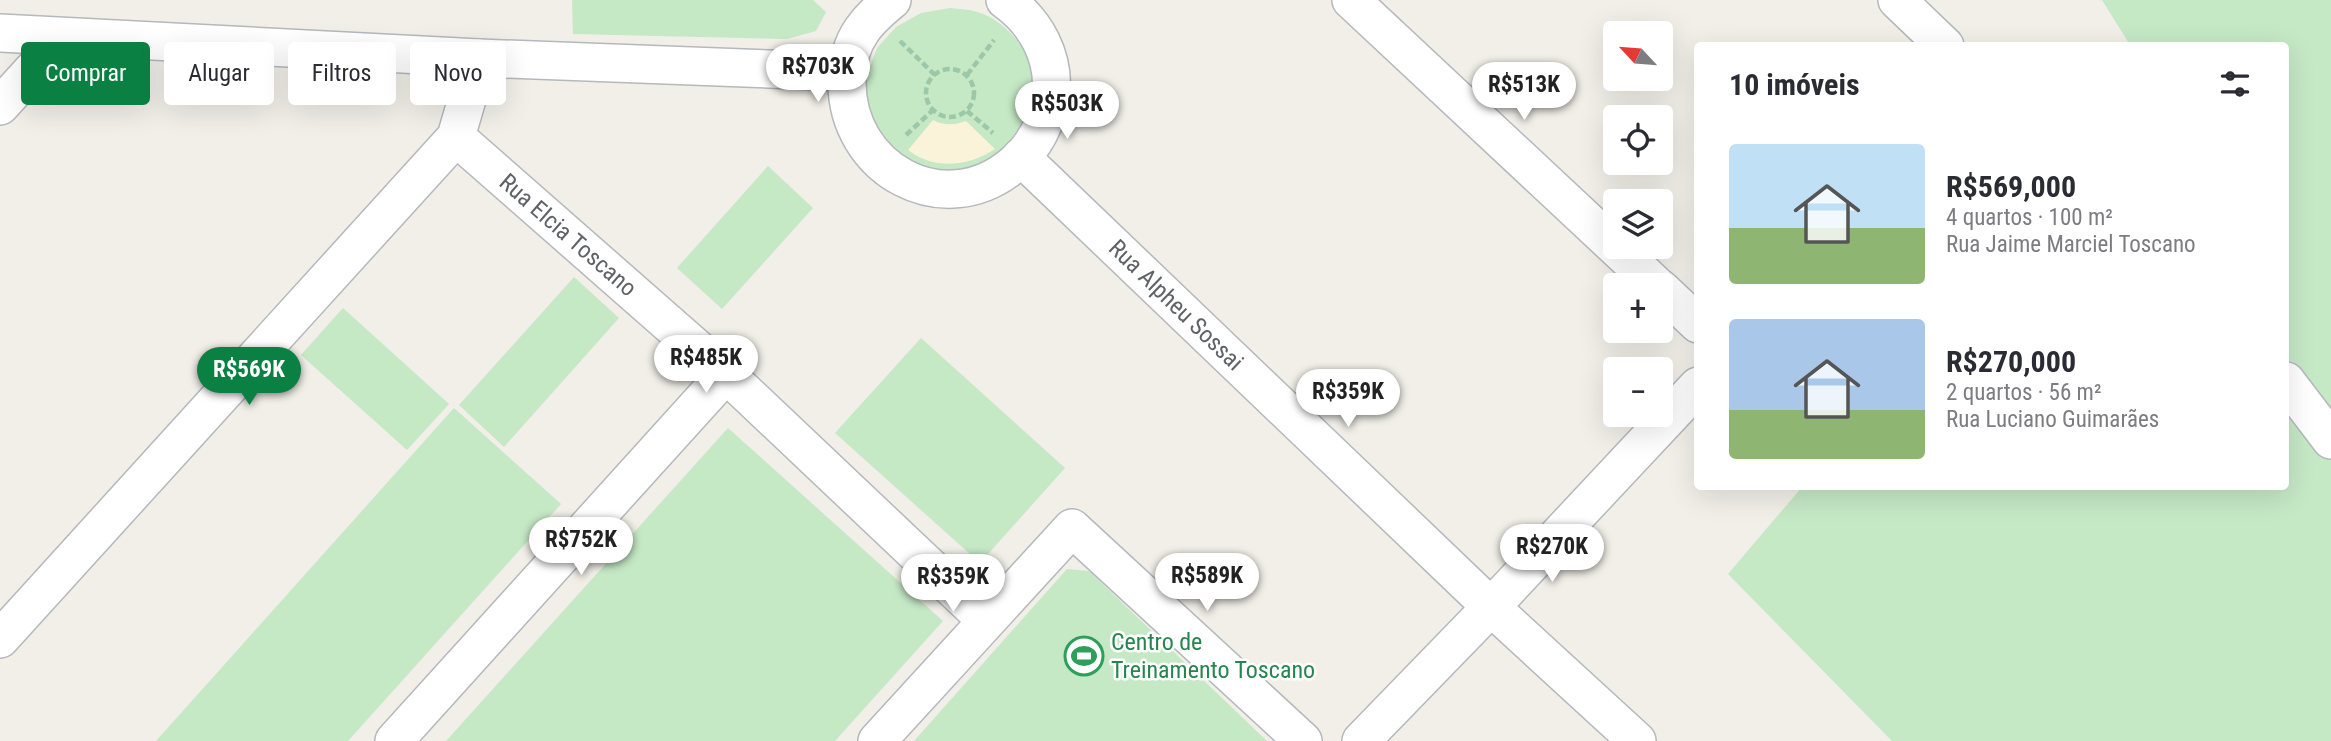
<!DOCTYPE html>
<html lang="pt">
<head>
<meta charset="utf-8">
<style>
	:root { --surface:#fff; --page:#f7f7f7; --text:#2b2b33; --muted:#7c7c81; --accent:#0b8043 }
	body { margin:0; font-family:"Roboto Condensed",sans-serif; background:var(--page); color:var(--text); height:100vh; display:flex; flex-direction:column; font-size:26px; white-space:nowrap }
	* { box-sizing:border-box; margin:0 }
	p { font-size:23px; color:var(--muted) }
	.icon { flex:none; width:38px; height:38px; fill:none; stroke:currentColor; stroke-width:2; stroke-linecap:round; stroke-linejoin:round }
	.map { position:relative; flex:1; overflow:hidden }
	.side { position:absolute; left:1694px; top:42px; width:595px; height:448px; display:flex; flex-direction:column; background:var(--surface); border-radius:7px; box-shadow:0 7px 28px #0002 }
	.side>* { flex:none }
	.guide { position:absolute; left:21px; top:42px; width:665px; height:63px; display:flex; gap:14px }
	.needle { width:46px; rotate:296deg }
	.controls { position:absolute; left:1603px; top:21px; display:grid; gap:14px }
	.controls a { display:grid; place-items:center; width:70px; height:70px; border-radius:7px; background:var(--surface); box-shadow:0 7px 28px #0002; font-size:35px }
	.price { position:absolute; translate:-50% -60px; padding:0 16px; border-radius:24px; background:#fff; color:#222; font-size:23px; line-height:46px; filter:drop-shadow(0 2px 4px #0008) }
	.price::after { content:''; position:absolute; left:50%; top:42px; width:21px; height:16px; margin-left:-10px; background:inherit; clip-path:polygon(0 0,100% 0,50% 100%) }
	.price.active { background:var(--accent); color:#fff }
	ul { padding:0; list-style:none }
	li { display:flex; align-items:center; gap:21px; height:175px; padding:0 35px }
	li span { display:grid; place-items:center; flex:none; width:196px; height:140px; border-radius:7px; color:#555 }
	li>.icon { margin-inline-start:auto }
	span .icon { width:84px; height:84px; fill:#fffc; stroke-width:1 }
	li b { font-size:30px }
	h2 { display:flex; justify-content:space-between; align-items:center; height:84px; padding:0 35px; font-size:30px }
	.pill { padding:0 24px; border-radius:7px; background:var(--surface); box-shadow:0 7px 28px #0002; font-size:24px; line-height:63px }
	.pill.active { background:var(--accent); color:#fff }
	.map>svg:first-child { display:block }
	.green { fill:#c5e8c5 }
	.sand { fill:#fbf3d9 }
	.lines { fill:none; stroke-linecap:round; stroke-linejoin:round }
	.street-casing { stroke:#b5b8bc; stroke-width:40 }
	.path { stroke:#9cc7a9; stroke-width:4.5; stroke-dasharray:7 3.5; stroke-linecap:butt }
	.street { stroke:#fff; stroke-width:37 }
	.labels { text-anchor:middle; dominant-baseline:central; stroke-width:5; stroke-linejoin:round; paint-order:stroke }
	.street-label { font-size:24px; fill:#5f6368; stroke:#fff }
	.leisure-label { font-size:24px; fill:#27864d; stroke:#fff; text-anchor:start }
</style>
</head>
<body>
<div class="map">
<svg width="2331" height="741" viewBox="0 0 2331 741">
	<rect width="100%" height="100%" fill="#f1efe8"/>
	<g class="green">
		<path d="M572,0H813L826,12L816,31L787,39L573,34Z"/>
		<path d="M2102,0H2331V741H1892L1728,574L1802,487L2286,486V46L2130,45Z"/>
		<path d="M950,8C958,9 968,9 977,12C1010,21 1043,65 1036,101C1033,118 1021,136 1015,152L937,180L888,154L865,103L867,75L877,48L896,27L921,13Z"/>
		<path d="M768,166L813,208L722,309L677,268Z"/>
		<path d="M574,277L619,318L504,447L459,405Z"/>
		<path d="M343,308L449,404L407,450L301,355Z"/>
		<path d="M921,338L1065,468L980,563L835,433Z"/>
		<path d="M454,408L561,504L348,741H156Z"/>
		<path d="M728,428L943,621L835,741H446Z"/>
		<path d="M1067,569L1089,571L1267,741H914Z"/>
	</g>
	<path class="sand" d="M933,120C944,126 954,125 966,121L995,149C968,167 934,170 908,150Z"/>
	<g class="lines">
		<defs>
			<g id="street">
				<path d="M892,0C881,9 870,18 862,30C852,44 847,63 847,80C845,169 944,224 1014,164C1035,146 1047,122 1051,95C1055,57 1036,22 1005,0"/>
				<path d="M1351,0L1656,285"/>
				<path d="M1897,0L1945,46"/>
				<path d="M0,33L479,58L847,72"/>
				<path d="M0,106L62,38"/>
				<path d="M456,137L726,374L986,620"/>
				<path d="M1021,157L1491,607L1637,741"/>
				<path d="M1661,289L1698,324"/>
				<path d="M2286,381L2331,440"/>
				<path d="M0,639L456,137L479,58"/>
				<path d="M394,741L726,374"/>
				<path d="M877,741L1072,528L1303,741"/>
				<path d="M1361,741L1491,607L1698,386"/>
			</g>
		</defs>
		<use href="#street" class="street-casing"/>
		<g class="path">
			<path d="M900,41L935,75"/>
			<circle cx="950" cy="93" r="24"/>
			<path d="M967,75L994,40"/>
			<path d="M967,111L993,133"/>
			<path d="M906,135L933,110"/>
		</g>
		<use href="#street" class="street"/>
	</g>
	<defs>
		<symbol id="stadium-ring" viewBox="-11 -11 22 22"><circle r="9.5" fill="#fff" stroke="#2e9e5b" stroke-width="1.5"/><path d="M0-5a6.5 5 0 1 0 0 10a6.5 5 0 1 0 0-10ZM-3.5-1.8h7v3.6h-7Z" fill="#2e9e5b"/></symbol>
	</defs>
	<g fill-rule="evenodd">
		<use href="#stadium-ring" x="1062" y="634" width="44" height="44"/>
	</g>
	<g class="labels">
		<g class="street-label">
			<text transform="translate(568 235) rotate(41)">Rua Elcia Toscano</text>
			<text transform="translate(1176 305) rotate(44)">Rua Alpheu Sossai</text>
		</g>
		<g class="leisure-label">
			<text x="1111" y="642">Centro de<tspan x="1111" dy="28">Treinamento Toscano</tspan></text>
		</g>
	</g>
</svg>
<div class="controls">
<a><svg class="needle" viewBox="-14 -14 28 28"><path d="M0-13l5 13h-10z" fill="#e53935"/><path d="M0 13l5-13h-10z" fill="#7c7c81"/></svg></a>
<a><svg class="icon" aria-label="locate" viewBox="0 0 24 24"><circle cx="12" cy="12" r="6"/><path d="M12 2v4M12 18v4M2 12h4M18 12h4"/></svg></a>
<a><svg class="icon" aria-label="layers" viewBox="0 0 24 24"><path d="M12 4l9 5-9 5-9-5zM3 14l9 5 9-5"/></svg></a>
<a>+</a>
<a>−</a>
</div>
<b class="price" style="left:818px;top:104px">R$703K</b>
<b class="price" style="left:1524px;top:122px">R$513K</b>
<b class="price" style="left:1067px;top:141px">R$503K</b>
<b class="price" style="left:706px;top:395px">R$485K</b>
<b class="price active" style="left:249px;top:407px">R$569K</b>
<b class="price" style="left:1348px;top:429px">R$359K</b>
<b class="price" style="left:581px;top:577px">R$752K</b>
<b class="price" style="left:1552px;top:584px">R$270K</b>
<b class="price" style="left:1207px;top:613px">R$589K</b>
<b class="price" style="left:953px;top:614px">R$359K</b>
<div class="guide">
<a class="pill active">Comprar</a>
<a class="pill">Alugar</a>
<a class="pill">Filtros</a>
<a class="pill">Novo</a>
</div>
<section class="side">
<h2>10 imóveis<svg class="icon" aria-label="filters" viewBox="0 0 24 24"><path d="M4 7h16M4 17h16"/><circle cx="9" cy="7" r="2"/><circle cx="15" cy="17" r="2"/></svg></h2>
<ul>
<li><span style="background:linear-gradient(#bfe0f5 60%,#8fb573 0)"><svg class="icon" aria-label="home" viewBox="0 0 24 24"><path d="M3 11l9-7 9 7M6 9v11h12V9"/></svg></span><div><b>R$569,000</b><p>4 quartos · 100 m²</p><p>Rua Jaime Marciel Toscano</p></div></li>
<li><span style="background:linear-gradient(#a9c7e8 65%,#8fb573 0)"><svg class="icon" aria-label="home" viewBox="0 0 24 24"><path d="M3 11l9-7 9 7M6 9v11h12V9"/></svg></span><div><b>R$270,000</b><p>2 quartos · 56 m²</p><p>Rua Luciano Guimarães</p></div></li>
</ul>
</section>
</div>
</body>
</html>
